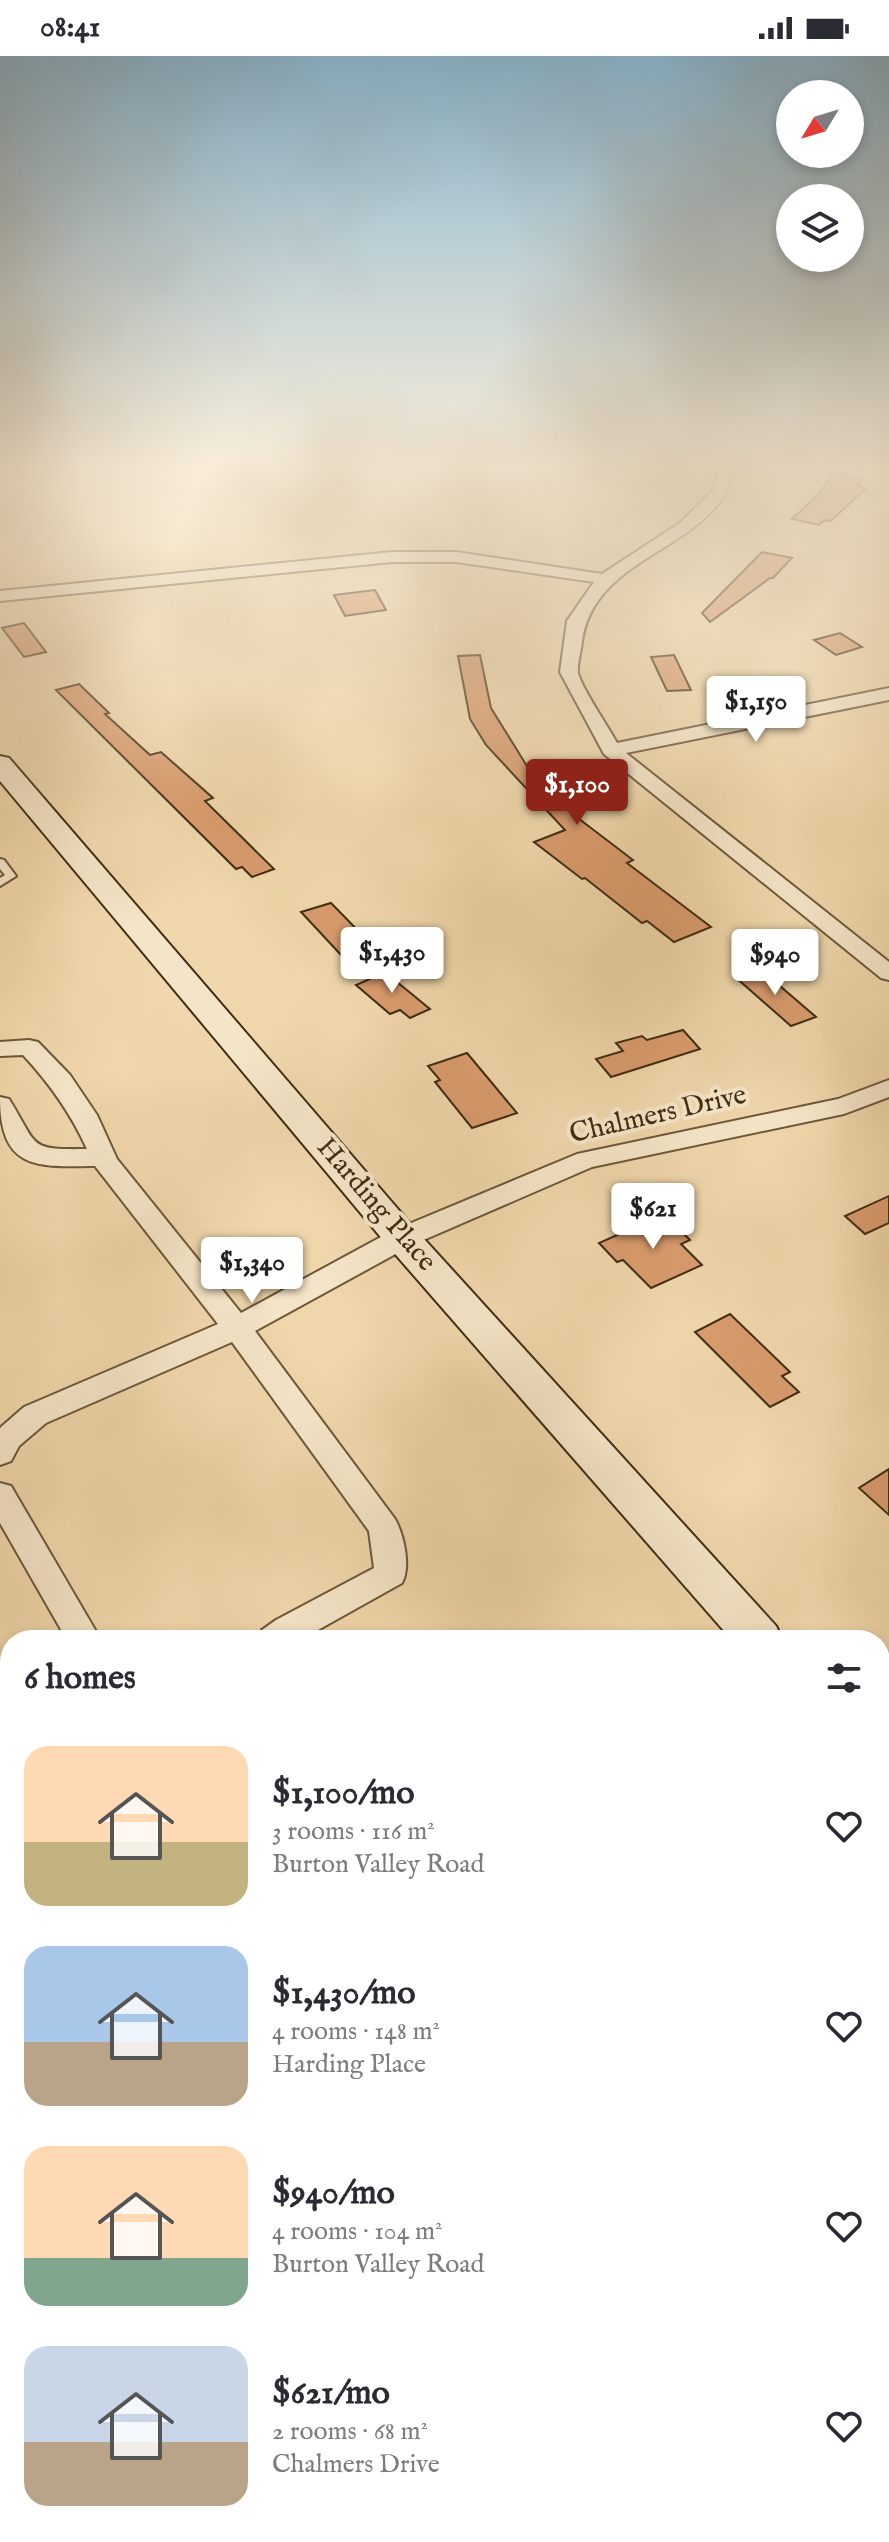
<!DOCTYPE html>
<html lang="en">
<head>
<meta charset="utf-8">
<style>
	:root { --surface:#fff; --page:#f7f7f7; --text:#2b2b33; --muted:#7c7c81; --accent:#8f2418 }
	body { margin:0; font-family:"IM FELL English",serif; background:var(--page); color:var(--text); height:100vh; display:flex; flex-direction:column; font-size:30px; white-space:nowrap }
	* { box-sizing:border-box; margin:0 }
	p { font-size:26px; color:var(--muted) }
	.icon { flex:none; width:44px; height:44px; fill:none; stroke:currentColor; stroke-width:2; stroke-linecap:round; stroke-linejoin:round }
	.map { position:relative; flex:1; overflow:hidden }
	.sheet { position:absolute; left:0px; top:1574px; width:890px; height:912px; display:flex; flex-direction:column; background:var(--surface); border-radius:32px 32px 0 0; box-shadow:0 4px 12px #0003 }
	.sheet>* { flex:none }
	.needle { width:52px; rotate:232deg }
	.fabs { position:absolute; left:776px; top:24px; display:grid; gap:16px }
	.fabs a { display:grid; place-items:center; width:88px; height:88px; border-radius:50%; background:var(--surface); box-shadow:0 4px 12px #0003; font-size:40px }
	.price { position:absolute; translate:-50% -68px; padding:0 18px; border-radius:8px; background:#fff; color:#222; font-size:26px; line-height:52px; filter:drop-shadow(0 2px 4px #0008) }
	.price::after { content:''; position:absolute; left:50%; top:48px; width:24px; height:18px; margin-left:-12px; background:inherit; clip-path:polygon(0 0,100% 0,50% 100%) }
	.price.selected { background:var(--accent); color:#fff }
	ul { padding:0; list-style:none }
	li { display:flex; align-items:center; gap:24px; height:200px; padding:0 24px }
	li span { display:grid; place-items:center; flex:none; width:224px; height:160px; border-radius:24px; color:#555 }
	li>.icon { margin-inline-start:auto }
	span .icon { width:96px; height:96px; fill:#fffc; stroke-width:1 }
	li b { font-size:34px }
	h2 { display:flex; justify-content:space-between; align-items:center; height:96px; padding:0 24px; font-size:34px }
	.status { display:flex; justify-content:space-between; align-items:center; height:56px; padding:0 40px; background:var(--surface); direction:ltr }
	.status svg { height:22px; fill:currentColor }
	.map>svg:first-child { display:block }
	.building { fill:#da9c6e; stroke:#412d13; stroke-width:2 }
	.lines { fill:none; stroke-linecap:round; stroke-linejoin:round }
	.lane-casing { stroke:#6d5839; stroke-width:4 }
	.street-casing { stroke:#6d5839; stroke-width:4 }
	.secondary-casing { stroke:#412d13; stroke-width:4 }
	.lane { fill:#f5e5c8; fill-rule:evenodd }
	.street { fill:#f5e5c8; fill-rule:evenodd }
	.secondary { fill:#f5e5c8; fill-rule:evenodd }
	.labels { text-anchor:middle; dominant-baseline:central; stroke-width:8; stroke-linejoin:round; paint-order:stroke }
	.street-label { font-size:28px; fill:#412d13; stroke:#f5e5c8 }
</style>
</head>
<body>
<div class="status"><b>08:41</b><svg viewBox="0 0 49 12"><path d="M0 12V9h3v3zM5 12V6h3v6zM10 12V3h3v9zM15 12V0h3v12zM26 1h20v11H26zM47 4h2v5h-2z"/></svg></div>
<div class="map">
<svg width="889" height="2486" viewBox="0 0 889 2486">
	<rect width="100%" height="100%" fill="#f0d7ab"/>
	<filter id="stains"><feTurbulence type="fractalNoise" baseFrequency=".0025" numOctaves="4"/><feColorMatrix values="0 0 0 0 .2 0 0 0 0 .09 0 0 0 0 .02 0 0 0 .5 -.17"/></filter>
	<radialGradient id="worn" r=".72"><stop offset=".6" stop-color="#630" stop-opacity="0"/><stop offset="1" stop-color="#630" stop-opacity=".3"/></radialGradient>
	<g class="building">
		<path d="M833,418L862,423L857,430L866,432L831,465L824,464L819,469L792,463L817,440Z"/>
		<path d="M762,496L792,502L773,522H770L710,566L702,557Z"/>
		<path d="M375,534L386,554L345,560L334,539Z"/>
		<path d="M24,567L46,596L24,601L2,572Z"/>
		<path d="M840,577L862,591L836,599L814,584Z"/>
		<path d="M480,599L491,652L530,715L537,713L563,740L553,743L633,804L627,807L711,871L674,886L647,865L642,867L585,822L582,823L534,786L565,774L486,689L470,663L458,600Z"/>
		<path d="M674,599L691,634L667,635L651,601Z"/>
		<path d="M79,628L109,657L105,658L150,699L161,696L213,742L205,745L274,813L252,821L242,811L236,813L56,634Z"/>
		<path d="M331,847L373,890L342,900L301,856Z"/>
		<path d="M380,912L419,944L430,953L410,962L400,954L390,958L356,929L370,923Z"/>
		<path d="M759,912L816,961L791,970L734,920Z"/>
		<path d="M683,974L700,993L611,1021L596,1003L623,995L616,987L642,980L647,984Z"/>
		<path d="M467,997L517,1057L472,1072L435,1026L440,1024L428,1010Z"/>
		<path d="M889,1140V1167L865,1178L845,1160Z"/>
		<path d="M664,1158L690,1184L681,1188L702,1209L651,1232L623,1204L617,1206L599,1187Z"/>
		<path d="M730,1258L790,1316L782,1320L799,1336L770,1351L695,1276Z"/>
		<path d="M889,1413V1459L859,1432Z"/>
	</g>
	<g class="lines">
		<defs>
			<path id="lane" d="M0,803L4,804L16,820L0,830V822L5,819L0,813Z"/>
			<g id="street">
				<path d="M719,413H734C718,495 594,495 582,586C581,595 577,608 578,617C582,633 608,670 617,687L889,632V644L626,697L889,906V924L881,922L604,698L560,616L567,565L594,526L456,506H392L0,545V535L392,496H456L602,518L680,467L715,432Z"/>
				<path d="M29,984L38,986L70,1019L97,1059L117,1103L241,1257L392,1175L577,1098L838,1043L889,1024V1041L844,1058L592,1111L412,1189L255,1275L395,1463C404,1479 411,1511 402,1527L300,1584H257L262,1574L276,1564L374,1512L369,1475L232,1286L46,1367L19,1390L11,1405L0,1409V1372L24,1351L218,1268L95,1110C36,1111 0,1114 0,1041L9,1043C39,1091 27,1094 87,1093C70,1056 50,1028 23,999L0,1000V986Z"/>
				<path d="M0,1427L11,1430L101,1584H67L0,1467Z"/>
				<path d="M889,2073V2123L886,2124H889V2205L880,2202V2077Z"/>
				<path d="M0,2449L10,2454V2476H41L46,2486H0Z"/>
			</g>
			<g id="secondary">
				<path d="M0,700L9,702L415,1173L776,1570L783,1584H732L389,1191L0,725Z"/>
				<path d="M880,1689L889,1693V1742L880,1738Z"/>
			</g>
		</defs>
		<use href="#lane" class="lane-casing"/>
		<use href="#street" class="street-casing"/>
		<use href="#secondary" class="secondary-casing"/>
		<use href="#lane" class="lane"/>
		<use href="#street" class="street"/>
		<use href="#secondary" class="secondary"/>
	</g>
	<linearGradient id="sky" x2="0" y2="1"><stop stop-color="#89b6d1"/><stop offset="0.54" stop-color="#f8edd9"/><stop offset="1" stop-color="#f8edd9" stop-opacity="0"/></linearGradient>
	<rect width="889" height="761" fill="url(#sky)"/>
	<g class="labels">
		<g class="street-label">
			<text transform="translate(658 1059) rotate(-13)">Chalmers Drive</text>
			<text transform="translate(376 1149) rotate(49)">Harding Place</text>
		</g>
	</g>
	<rect width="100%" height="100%" filter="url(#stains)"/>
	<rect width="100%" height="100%" fill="url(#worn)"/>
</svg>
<div class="fabs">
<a><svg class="needle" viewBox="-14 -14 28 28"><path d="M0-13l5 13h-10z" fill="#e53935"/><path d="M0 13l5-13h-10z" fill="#7c7c81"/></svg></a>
<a><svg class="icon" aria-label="layers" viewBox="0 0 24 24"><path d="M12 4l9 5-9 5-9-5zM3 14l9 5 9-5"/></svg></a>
</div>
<b class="price" style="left:756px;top:688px">$1,150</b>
<b class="price selected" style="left:577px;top:771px">$1,100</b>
<b class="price" style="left:392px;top:939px">$1,430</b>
<b class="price" style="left:775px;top:941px">$940</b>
<b class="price" style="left:653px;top:1195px">$621</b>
<b class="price" style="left:252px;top:1249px">$1,340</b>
<section class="sheet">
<h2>6 homes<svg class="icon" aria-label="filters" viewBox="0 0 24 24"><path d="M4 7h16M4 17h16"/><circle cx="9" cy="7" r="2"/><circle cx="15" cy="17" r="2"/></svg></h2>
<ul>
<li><span style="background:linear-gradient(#ffd9b3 60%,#c2b280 0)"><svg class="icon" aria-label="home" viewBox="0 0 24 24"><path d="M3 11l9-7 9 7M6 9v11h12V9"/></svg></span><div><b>$1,100/mo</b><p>3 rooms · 116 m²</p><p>Burton Valley Road</p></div><svg class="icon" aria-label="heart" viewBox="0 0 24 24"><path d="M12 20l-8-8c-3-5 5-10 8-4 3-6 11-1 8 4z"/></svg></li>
<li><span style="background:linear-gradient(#a9c7e8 60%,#b9a48a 0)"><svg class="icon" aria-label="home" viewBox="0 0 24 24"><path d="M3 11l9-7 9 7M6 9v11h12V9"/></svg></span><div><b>$1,430/mo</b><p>4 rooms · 148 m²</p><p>Harding Place</p></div><svg class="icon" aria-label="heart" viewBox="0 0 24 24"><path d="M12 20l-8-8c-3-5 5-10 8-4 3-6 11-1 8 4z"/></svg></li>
<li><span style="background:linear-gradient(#ffd9b3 70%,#7fa58c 0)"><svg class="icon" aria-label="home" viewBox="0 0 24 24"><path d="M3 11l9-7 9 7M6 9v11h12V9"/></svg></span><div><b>$940/mo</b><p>4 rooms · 104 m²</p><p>Burton Valley Road</p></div><svg class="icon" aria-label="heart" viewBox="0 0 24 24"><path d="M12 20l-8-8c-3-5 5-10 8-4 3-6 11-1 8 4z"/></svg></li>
<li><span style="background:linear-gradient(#c9d6e8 60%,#b9a48a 0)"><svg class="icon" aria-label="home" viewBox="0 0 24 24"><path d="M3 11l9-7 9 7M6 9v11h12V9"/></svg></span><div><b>$621/mo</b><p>2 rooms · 68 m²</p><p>Chalmers Drive</p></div><svg class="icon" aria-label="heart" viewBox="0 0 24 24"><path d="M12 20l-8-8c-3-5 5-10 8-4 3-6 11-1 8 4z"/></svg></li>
</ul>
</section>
</div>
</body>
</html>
